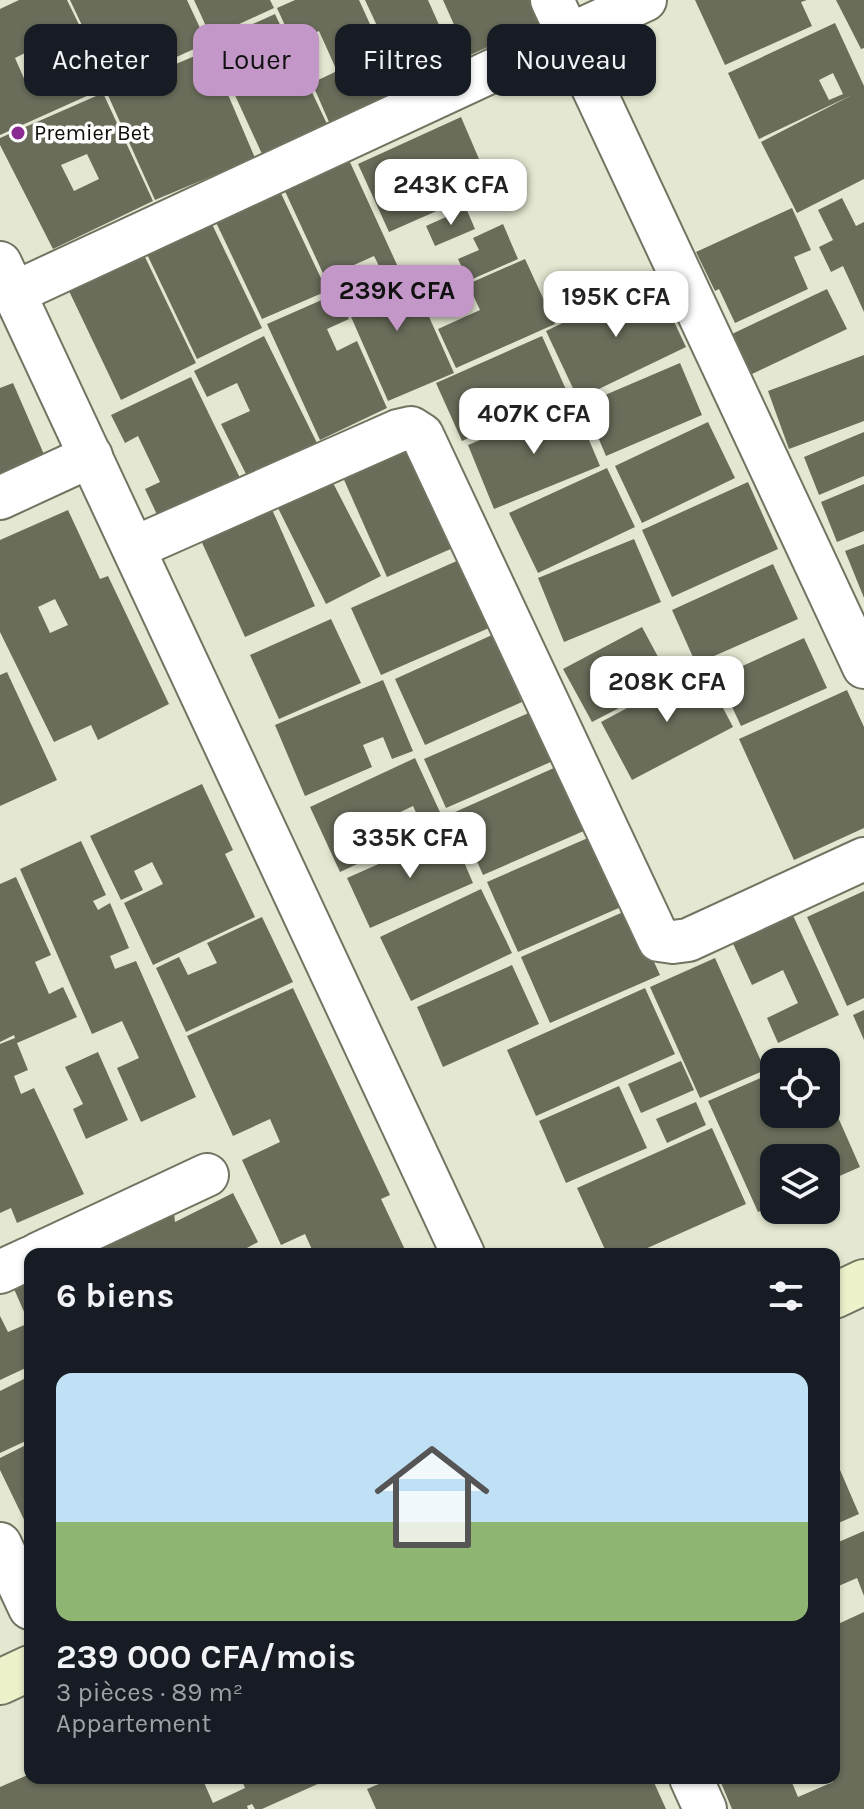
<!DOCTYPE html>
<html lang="fr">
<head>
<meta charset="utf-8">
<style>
	:root { --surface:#171b24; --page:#20242c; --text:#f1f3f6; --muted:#9ea1a6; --accent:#c398c9 }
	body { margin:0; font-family:Karla,sans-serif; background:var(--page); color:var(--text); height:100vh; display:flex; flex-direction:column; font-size:30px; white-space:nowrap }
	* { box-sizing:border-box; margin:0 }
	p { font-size:26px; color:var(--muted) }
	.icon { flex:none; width:44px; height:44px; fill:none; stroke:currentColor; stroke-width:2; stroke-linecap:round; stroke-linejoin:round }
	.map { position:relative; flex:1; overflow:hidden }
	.side { position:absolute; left:24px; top:1248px; width:816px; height:536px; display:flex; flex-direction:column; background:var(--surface); border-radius:16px; box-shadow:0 2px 6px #0004 }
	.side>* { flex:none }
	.hud { position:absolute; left:24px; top:24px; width:816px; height:72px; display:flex; gap:16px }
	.controls { position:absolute; left:760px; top:1048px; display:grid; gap:16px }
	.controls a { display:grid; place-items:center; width:80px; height:80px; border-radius:16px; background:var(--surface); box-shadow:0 2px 6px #0004; font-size:40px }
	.price { position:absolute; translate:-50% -68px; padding:0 18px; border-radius:16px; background:#fff; color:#222; font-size:26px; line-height:52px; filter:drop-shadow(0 2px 4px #0008) }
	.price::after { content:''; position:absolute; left:50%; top:48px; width:24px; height:18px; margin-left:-12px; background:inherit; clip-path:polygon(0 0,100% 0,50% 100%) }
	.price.selected { background:var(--accent); color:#111 }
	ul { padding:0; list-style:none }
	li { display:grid; align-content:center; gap:16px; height:424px; padding:0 32px }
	li span { display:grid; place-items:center; height:248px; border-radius:16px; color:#555 }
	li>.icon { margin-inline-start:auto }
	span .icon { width:144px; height:144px; fill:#fffc; stroke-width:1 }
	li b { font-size:34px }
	h2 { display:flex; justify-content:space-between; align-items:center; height:96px; padding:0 32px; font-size:34px }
	.chip { padding:0 28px; border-radius:16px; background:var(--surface); box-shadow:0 2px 6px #0004; font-size:28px; line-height:72px }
	.chip.selected { background:var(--accent); color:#111 }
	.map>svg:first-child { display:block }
	.building { fill:#6a6d5a; fill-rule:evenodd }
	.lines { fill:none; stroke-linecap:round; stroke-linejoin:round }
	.street-casing { stroke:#717461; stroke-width:46 }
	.secondary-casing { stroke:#717461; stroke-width:48 }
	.street { stroke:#fff; stroke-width:42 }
	.secondary { stroke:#eef2cb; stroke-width:44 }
	.poi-dot { fill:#8a2992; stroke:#fff; stroke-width:3 }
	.labels { text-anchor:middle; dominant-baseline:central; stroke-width:7; stroke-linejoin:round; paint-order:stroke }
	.poi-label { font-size:22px; fill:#0d0e07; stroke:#fff; text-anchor:start }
</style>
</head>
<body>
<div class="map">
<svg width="864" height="1809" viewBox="0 0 864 1809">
	<rect width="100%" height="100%" fill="#e4e8d2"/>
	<g class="building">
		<path d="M19,0H67L109,86L0,135V9ZM41,45L53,68L26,83L15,58Z"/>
		<path d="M70,0H187L207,43L111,87Z"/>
		<path d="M194,0H270L274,8L211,37Z"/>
		<path d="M295,0H359L400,90L329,122L312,83L337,71L319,31L293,43L277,8Z"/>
		<path d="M365,0H428L456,63L405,86Z"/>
		<path d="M443,0H531L541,23L468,56Z"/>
		<path d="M695,0H807L801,2L812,26L725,65Z"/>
		<path d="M836,0H864V48L861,49Z"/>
		<path d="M275,14L327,124L262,154L211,43Z"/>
		<path d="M835,23L864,86V179L797,213L761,142L852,95L759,139L728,73ZM833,73L843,94L829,100L819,80Z"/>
		<path d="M209,50L255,158L155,200L107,93Z"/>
		<path d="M103,93L153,201L53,249L0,145V138ZM87,154L99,179L74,191L61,165Z"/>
		<path d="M461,117L491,187L389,232L358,164Z"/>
		<path d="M349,160L398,267L383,274L374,256L354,265L361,281L337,292L349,319L327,329L337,351L357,341L387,408L320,440L267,324L333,295L284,189Z"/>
		<path d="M278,187L327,291L262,319L213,216Z"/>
		<path d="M842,198L856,226L864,222V312L843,266L831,272L819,247L833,240L818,210Z"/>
		<path d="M466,208L475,229L435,246L426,226Z"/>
		<path d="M792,208L811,250L794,257L808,289L735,323L719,289L715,291L696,252Z"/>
		<path d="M210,220L262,328L197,359L145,250Z"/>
		<path d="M503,224L518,259L468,281L458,259L479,250L473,238Z"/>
		<path d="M144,255L196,363L121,400L69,291Z"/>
		<path d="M525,259L555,324L456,368L438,329L480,310L468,284Z"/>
		<path d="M406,265L454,373L388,401L341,294Z"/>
		<path d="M654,279L686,347L578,399L546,331Z"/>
		<path d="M827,289L847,329L752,374L732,334Z"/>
		<path d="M264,336L319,447L249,480L221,424L250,411L237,383L207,397L194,371Z"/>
		<path d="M542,336L568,394L462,441L436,383Z"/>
		<path d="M864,355V421L789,449L768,391Z"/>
		<path d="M680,363L702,415L606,456L584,404Z"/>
		<path d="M191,377L242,482L160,521L145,489L160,482L138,436L125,443L111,415Z"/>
		<path d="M13,383L46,459L0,478V388Z"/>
		<path d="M573,402L600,466L494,509L468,445Z"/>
		<path d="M708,422L735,478L642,523L615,466Z"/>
		<path d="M864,432V476L819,495L804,457Z"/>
		<path d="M416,439L462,544L387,577L341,473Z"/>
		<path d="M607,468L635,527L538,573L509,513Z"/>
		<path d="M331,479L381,576L326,604L277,506Z"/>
		<path d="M748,482L778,549L672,597L642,530Z"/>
		<path d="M864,484V531L837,542L821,502Z"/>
		<path d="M270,505L315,606L245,637L199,536Z"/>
		<path d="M68,510L100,579L108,576L169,704L98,740L91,725L54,742L0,632V540ZM55,599L68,625L50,633L38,607Z"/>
		<path d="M634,539L661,602L564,642L538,578Z"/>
		<path d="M864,544V598L845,551Z"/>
		<path d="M459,560L489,628L381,675L351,608Z"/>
		<path d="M773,564L798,619L696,664L672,610Z"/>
		<path d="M331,619L361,683L279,719L250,655Z"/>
		<path d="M642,627L671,681L592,722L563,669Z"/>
		<path d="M492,635L522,702L425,745L395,679Z"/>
		<path d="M804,638L827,688L741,726L718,677Z"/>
		<path d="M702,668L733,727L632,780L601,722Z"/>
		<path d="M7,672L57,780L0,806V675Z"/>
		<path d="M383,680L413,751L392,759L383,737L363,745L372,767L305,796L275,725Z"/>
		<path d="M847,690L864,727V828L794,860L739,739Z"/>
		<path d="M531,712L553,761L446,808L424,759Z"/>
		<path d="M415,758L445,823L425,832L413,806L384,820L396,846L340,872L310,807Z"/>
		<path d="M565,763L593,827L483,875L455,812Z"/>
		<path d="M202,784L233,850L225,854L255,917L153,965L124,903L163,884L152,862L134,871L143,890L121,900L90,836Z"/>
		<path d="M451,832L473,883L370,928L347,878Z"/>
		<path d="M597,834L628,904L518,952L487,882Z"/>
		<path d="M81,841L106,895L93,901L98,910L110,903L129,948L110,956L115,969L136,961L196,1097L141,1122L117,1068L139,1058L122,1021L92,1034L20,869Z"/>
		<path d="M16,877L51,955L35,962L49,994L63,987L77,1017L17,1043L28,1070L14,1076L21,1094L34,1088L84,1194L17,1223L11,1208L0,1213V1044L15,1038L14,1035L0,1042V884Z"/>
		<path d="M481,889L512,953L411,1001L380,937Z"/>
		<path d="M864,891V998L847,1006L807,917Z"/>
		<path d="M630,909L660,975L550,1023L521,957Z"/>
		<path d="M790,909L839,1015L778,1043L767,1018L798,1003L783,970L752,985L730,937Z"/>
		<path d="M262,917L293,982L186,1032L156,968L179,957L188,975L217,963L207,943Z"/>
		<path d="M715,958L765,1070L700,1098L650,987Z"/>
		<path d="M512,965L539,1024L443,1067L417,1007Z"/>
		<path d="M293,988L390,1195L381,1199L407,1254L357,1253L314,1254L305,1234L281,1245L242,1160L280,1142L270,1119L233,1136L187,1036Z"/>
		<path d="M645,988L675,1054L536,1116L507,1050Z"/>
		<path d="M864,1010V1040L853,1015Z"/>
		<path d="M98,1052L128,1120L86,1139L73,1109L83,1104L65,1067Z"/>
		<path d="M681,1061L694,1090L641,1113L628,1084Z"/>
		<path d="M774,1072V1114H826V1090L860,1167L826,1182V1158H774V1205L758,1212L708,1101Z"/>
		<path d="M619,1086L647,1148L566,1183L539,1121Z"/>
		<path d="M696,1102L706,1125L667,1143L656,1119Z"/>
		<path d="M712,1128L746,1204L634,1254H607L577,1188Z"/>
		<path d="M233,1193L258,1242L236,1254H67L174,1213L175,1222Z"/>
		<path d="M30,1282V1366L0,1380V1316L8,1332L29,1323L14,1289Z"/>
		<path d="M30,1376V1439L0,1453V1391Z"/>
		<path d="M30,1443V1532L0,1470V1458Z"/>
		<path d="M834,1456L859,1514L834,1525Z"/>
		<path d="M864,1531V1596L857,1578L834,1588V1544Z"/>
		<path d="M864,1612V1809H732L719,1778H790L798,1797L833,1782L831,1778H834V1615L838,1624Z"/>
		<path d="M30,1774V1778H202L213,1803L245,1788L241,1778H331L262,1809H255L252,1804L247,1806L248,1809H0V1787Z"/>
		<path d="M393,1778H652L666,1809H376L367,1789Z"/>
	</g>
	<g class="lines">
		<defs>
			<g id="street">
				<path d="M552,0L864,667"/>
				<path d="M0,263L463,1254"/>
				<path d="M14,293L645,0"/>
				<path d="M0,498L91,456"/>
				<path d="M134,548L398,431L411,428L422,435L659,940L673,942L688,940L864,859"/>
				<path d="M38,1254L207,1175"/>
				<path d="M0,1272L30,1258"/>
				<path d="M0,1544L30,1608"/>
				<path d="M691,1778L705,1809"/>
			</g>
			<g id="secondary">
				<path d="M834,1296L864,1282"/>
				<path d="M0,1682L30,1668"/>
			</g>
		</defs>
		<use href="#street" class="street-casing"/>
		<use href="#secondary" class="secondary-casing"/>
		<use href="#street" class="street"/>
		<use href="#secondary" class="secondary"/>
	</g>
	<circle class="poi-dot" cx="18" cy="133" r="8"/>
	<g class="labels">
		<g class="poi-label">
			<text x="34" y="133">Premier Bet</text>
		</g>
	</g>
</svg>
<div class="controls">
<a><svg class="icon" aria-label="locate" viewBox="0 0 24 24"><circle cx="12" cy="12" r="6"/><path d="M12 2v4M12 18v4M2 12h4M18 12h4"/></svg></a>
<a><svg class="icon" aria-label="layers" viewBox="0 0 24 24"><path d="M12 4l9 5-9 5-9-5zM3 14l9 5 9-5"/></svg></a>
</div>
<b class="price" style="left:451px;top:227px">243K CFA</b>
<b class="price selected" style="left:397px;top:333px">239K CFA</b>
<b class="price" style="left:616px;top:339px">195K CFA</b>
<b class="price" style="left:534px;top:456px">407K CFA</b>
<b class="price" style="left:667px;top:724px">208K CFA</b>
<b class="price" style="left:410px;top:880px">335K CFA</b>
<div class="hud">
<a class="chip">Acheter</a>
<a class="chip selected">Louer</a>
<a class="chip">Filtres</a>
<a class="chip">Nouveau</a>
</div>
<section class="side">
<h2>6 biens<svg class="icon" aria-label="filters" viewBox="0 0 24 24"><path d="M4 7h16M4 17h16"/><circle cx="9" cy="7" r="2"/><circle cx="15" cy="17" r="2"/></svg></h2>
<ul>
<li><span style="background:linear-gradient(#bfe0f5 60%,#8fb573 0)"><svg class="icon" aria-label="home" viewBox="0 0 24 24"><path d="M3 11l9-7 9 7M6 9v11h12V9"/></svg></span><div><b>239 000 CFA/mois</b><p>3 pièces · 89 m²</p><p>Appartement</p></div></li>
</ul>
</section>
</div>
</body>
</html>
